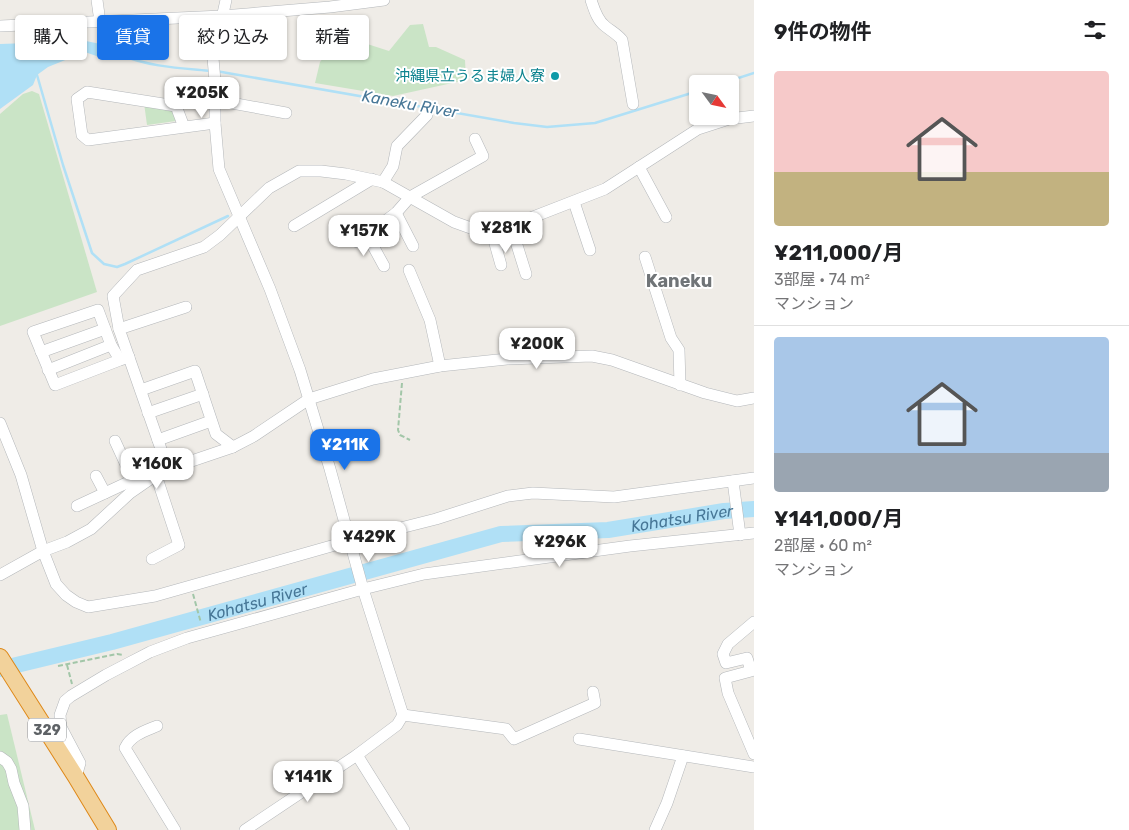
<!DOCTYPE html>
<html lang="ja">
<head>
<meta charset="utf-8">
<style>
	:root { --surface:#fff; --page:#f6f6f6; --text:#202124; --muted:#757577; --line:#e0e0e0; --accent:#1a73e8 }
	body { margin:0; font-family:Rubik,"Noto Sans JP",sans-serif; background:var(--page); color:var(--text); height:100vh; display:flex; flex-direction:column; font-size:19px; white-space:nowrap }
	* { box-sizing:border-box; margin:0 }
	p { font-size:16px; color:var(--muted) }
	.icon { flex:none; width:28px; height:28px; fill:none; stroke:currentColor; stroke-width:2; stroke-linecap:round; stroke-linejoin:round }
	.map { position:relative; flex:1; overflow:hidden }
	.drawer { display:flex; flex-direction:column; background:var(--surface); width:375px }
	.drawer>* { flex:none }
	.top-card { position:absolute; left:15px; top:15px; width:475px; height:45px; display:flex; gap:10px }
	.needle { width:32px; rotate:123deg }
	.buttons { position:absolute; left:689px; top:75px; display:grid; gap:10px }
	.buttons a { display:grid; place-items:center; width:50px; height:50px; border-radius:5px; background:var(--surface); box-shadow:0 1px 4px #0004; font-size:25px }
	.price { position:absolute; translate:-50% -42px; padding:0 11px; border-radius:10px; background:#fff; color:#222; font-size:16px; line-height:32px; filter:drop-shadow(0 1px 2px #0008) }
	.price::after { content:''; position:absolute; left:50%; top:30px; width:15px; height:11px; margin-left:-8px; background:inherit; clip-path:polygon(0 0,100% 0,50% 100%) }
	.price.active { background:var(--accent); color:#fff }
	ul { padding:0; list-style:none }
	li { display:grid; align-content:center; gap:10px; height:265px; padding:0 20px }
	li+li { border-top:1px solid var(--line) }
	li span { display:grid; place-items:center; height:155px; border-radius:5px; color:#555 }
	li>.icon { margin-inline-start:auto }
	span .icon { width:90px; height:90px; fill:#fffc; stroke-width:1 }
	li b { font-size:21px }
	h2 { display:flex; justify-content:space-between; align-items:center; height:60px; padding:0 20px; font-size:21px }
	.chip { padding:0 18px; border-radius:5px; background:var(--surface); box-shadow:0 1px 4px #0004; font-size:18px; line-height:45px }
	.chip.active { background:var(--accent); color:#fff }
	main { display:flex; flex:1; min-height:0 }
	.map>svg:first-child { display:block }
	.green { fill:#cae4c6 }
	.water { fill:#b0e0f6 }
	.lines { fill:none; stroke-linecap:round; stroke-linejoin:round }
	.stream { stroke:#b0e0f6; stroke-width:2.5 }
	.river { stroke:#b0e0f6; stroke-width:16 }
	.minor-casing { stroke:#b4b7ba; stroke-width:12 }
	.highway-casing { stroke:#de8818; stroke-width:18 }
	.path { stroke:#a2c6a8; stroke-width:2; stroke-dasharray:5 2.5; stroke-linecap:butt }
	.minor { stroke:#fff; stroke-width:11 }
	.highway { stroke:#f2d29b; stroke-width:16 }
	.culture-dot { fill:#0f9aa8; stroke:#fff; stroke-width:2 }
	.labels { text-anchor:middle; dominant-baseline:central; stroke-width:4; stroke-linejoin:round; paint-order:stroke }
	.shield { fill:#fff; stroke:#8e9194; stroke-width:1 }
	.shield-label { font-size:14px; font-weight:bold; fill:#5e6266 }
	.culture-label { font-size:15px; fill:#0d838f; stroke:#fff; text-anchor:end }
	.water-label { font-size:16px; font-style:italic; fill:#477797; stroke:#fff }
	.quarter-label { font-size:18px; font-weight:bold; fill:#707477; stroke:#fff }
</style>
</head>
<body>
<main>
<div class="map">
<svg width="754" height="830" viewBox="0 0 754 830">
	<rect width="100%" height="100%" fill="#efece7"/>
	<g class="green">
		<path d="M354,17L368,21L358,41L389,51L410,25L423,24L429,47H436L465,60L466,80L393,96L315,83L320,62Z"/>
		<path d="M32,91L39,94L97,292L0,326V114L23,94Z"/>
		<path d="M144,103L175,109L176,121L147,125Z"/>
		<path d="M7,714L35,830H0V715Z"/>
	</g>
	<path class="water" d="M86,41L115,47L121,55L105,59L85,52L48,67L37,75L33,85L0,109V44Z"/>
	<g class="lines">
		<g class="stream">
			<path d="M121,55C150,67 180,68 211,71"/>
			<path d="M216,71L514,123L547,127L595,123L698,91"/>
			<path d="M37,75L63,165L92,253L104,264L117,267L125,264L228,216"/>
			<path d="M720,84L754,73"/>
		</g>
		<path class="river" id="s1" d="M0,669L112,642L501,534L608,530L724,511L754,509"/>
		<defs>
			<g id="minor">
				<path d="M97,0L100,22"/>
				<path d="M226,0L213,58L215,81V123L219,169L270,289L300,370L330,469L363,589L403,715L397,725L357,755L245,830"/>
				<path d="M591,0C594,9 597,20 605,26C611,31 617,34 622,40L633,104"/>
				<path d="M0,26L222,16L330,7L384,0"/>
				<path d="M215,100L286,113"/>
				<path d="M184,127L176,106L87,92L77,99L82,135L88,140L215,123"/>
				<path d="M639,167L666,217"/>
				<path d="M383,182L393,166L397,146L427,115"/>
				<path d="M574,202L590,250"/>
				<path d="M396,213L413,246"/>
				<path d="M294,226L372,179"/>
				<path d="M511,226L526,274"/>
				<path d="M492,233L501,265"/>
				<path d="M367,235L384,266"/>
				<path d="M357,242L396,213L410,197L483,156L475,139"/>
				<path d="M645,257L671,338L679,350L680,385"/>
				<path d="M409,270L430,320L440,366"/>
				<path d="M119,329L113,296L137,270L204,247L220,235L269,188L299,171H321L346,174L383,182L454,222L482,232L492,233L605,189L698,129L729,119L754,116"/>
				<path d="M41,352L105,329"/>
				<path d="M120,360L111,345L98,310L33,332L55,385L120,360L129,357"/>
				<path d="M48,370L111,345"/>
				<path d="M141,390L195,371L216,434L233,447"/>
				<path d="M148,413L203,394"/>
				<path d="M0,423L21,475L43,551L56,584L66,595L76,602L88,607L155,596L349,541L436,519L508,496L533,493L614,497L754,478"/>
				<path d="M158,440L211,421"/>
				<path d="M115,441L133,480"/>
				<path d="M168,469L119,329L186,307"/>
				<path d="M96,476L105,493"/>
				<path d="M733,481L740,535"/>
				<path d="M77,506L133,480L141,484"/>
				<path d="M152,559L179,545L156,475"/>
				<path d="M0,575L43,551L67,542L91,529L130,493L156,475L168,469L233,447L254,436L309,399L373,379L440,366L507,359L592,356L612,360L705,393L737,401L754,398"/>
				<path d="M754,622L728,644L723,654L726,663L747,658L751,671L725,678L728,693L754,754"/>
				<path d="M403,715L506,729L514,739L595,703L593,692"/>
				<path d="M157,726C145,731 131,735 125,748L175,830"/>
				<path d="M579,739L754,767"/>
				<path d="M357,755L404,830"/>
				<path d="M0,757L7,762L11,769L14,783L23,806L25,830"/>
				<path d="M76,777L80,763L61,727L60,715L65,701L71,696L106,675L129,663L150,652L187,638L363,589L424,574L630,546L754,533"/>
				<path d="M655,830L667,803L683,756"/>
			</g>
			<path id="highway" d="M0,657L76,777L108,830"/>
		</defs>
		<use href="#minor" class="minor-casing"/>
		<use href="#highway" class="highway-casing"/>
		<g class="path">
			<path d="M402,383L398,430L400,435L410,440"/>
			<path d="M193,594L201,623"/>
			<path d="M67,665L72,684"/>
			<path d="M58,666L117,654L124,655"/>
		</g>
		<use href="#minor" class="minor"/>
		<use href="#highway" class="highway"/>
	</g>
	<circle class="culture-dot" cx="555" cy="76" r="5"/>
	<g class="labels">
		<rect class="shield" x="28" y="718.5" width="38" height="23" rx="4"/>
		<g class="shield-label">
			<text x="47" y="730">329</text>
		</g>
		<g class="culture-label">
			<text x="545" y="76">沖縄県立うるま婦人寮</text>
		</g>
		<g class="water-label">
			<text transform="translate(410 104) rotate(10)">Kaneku River</text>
			<text stroke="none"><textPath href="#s1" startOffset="701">Kohatsu River</textPath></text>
			<text stroke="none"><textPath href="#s1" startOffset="266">Kohatsu River</textPath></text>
		</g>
		<g class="quarter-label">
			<text x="679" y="281">Kaneku</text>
		</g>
	</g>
</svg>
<div class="buttons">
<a><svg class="needle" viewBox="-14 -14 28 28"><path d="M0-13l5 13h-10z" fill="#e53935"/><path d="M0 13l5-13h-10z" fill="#757577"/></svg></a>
</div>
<b class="price" style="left:202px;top:119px">¥205K</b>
<b class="price" style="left:506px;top:254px">¥281K</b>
<b class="price" style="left:364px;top:257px">¥157K</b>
<b class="price" style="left:537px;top:370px">¥200K</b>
<b class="price active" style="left:345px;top:471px">¥211K</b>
<b class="price" style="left:157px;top:490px">¥160K</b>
<b class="price" style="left:369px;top:563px">¥429K</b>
<b class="price" style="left:560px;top:568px">¥296K</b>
<b class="price" style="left:308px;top:803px">¥141K</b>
<div class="top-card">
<a class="chip">購入</a>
<a class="chip active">賃貸</a>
<a class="chip">絞り込み</a>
<a class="chip">新着</a>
</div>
</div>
<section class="drawer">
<h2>9件の物件<svg class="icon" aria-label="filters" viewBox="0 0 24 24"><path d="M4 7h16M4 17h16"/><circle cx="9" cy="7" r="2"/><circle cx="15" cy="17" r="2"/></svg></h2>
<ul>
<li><span style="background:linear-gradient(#f6c9c9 65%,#c2b280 0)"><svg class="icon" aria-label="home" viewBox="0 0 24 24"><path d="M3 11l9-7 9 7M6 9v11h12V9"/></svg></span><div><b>¥211,000/月</b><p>3部屋 · 74 m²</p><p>マンション</p></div></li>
<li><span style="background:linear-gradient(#a9c7e8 75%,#9aa5b1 0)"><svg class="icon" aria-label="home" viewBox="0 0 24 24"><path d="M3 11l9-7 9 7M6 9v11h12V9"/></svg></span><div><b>¥141,000/月</b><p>2部屋 · 60 m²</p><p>マンション</p></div></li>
</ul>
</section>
</main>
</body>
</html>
